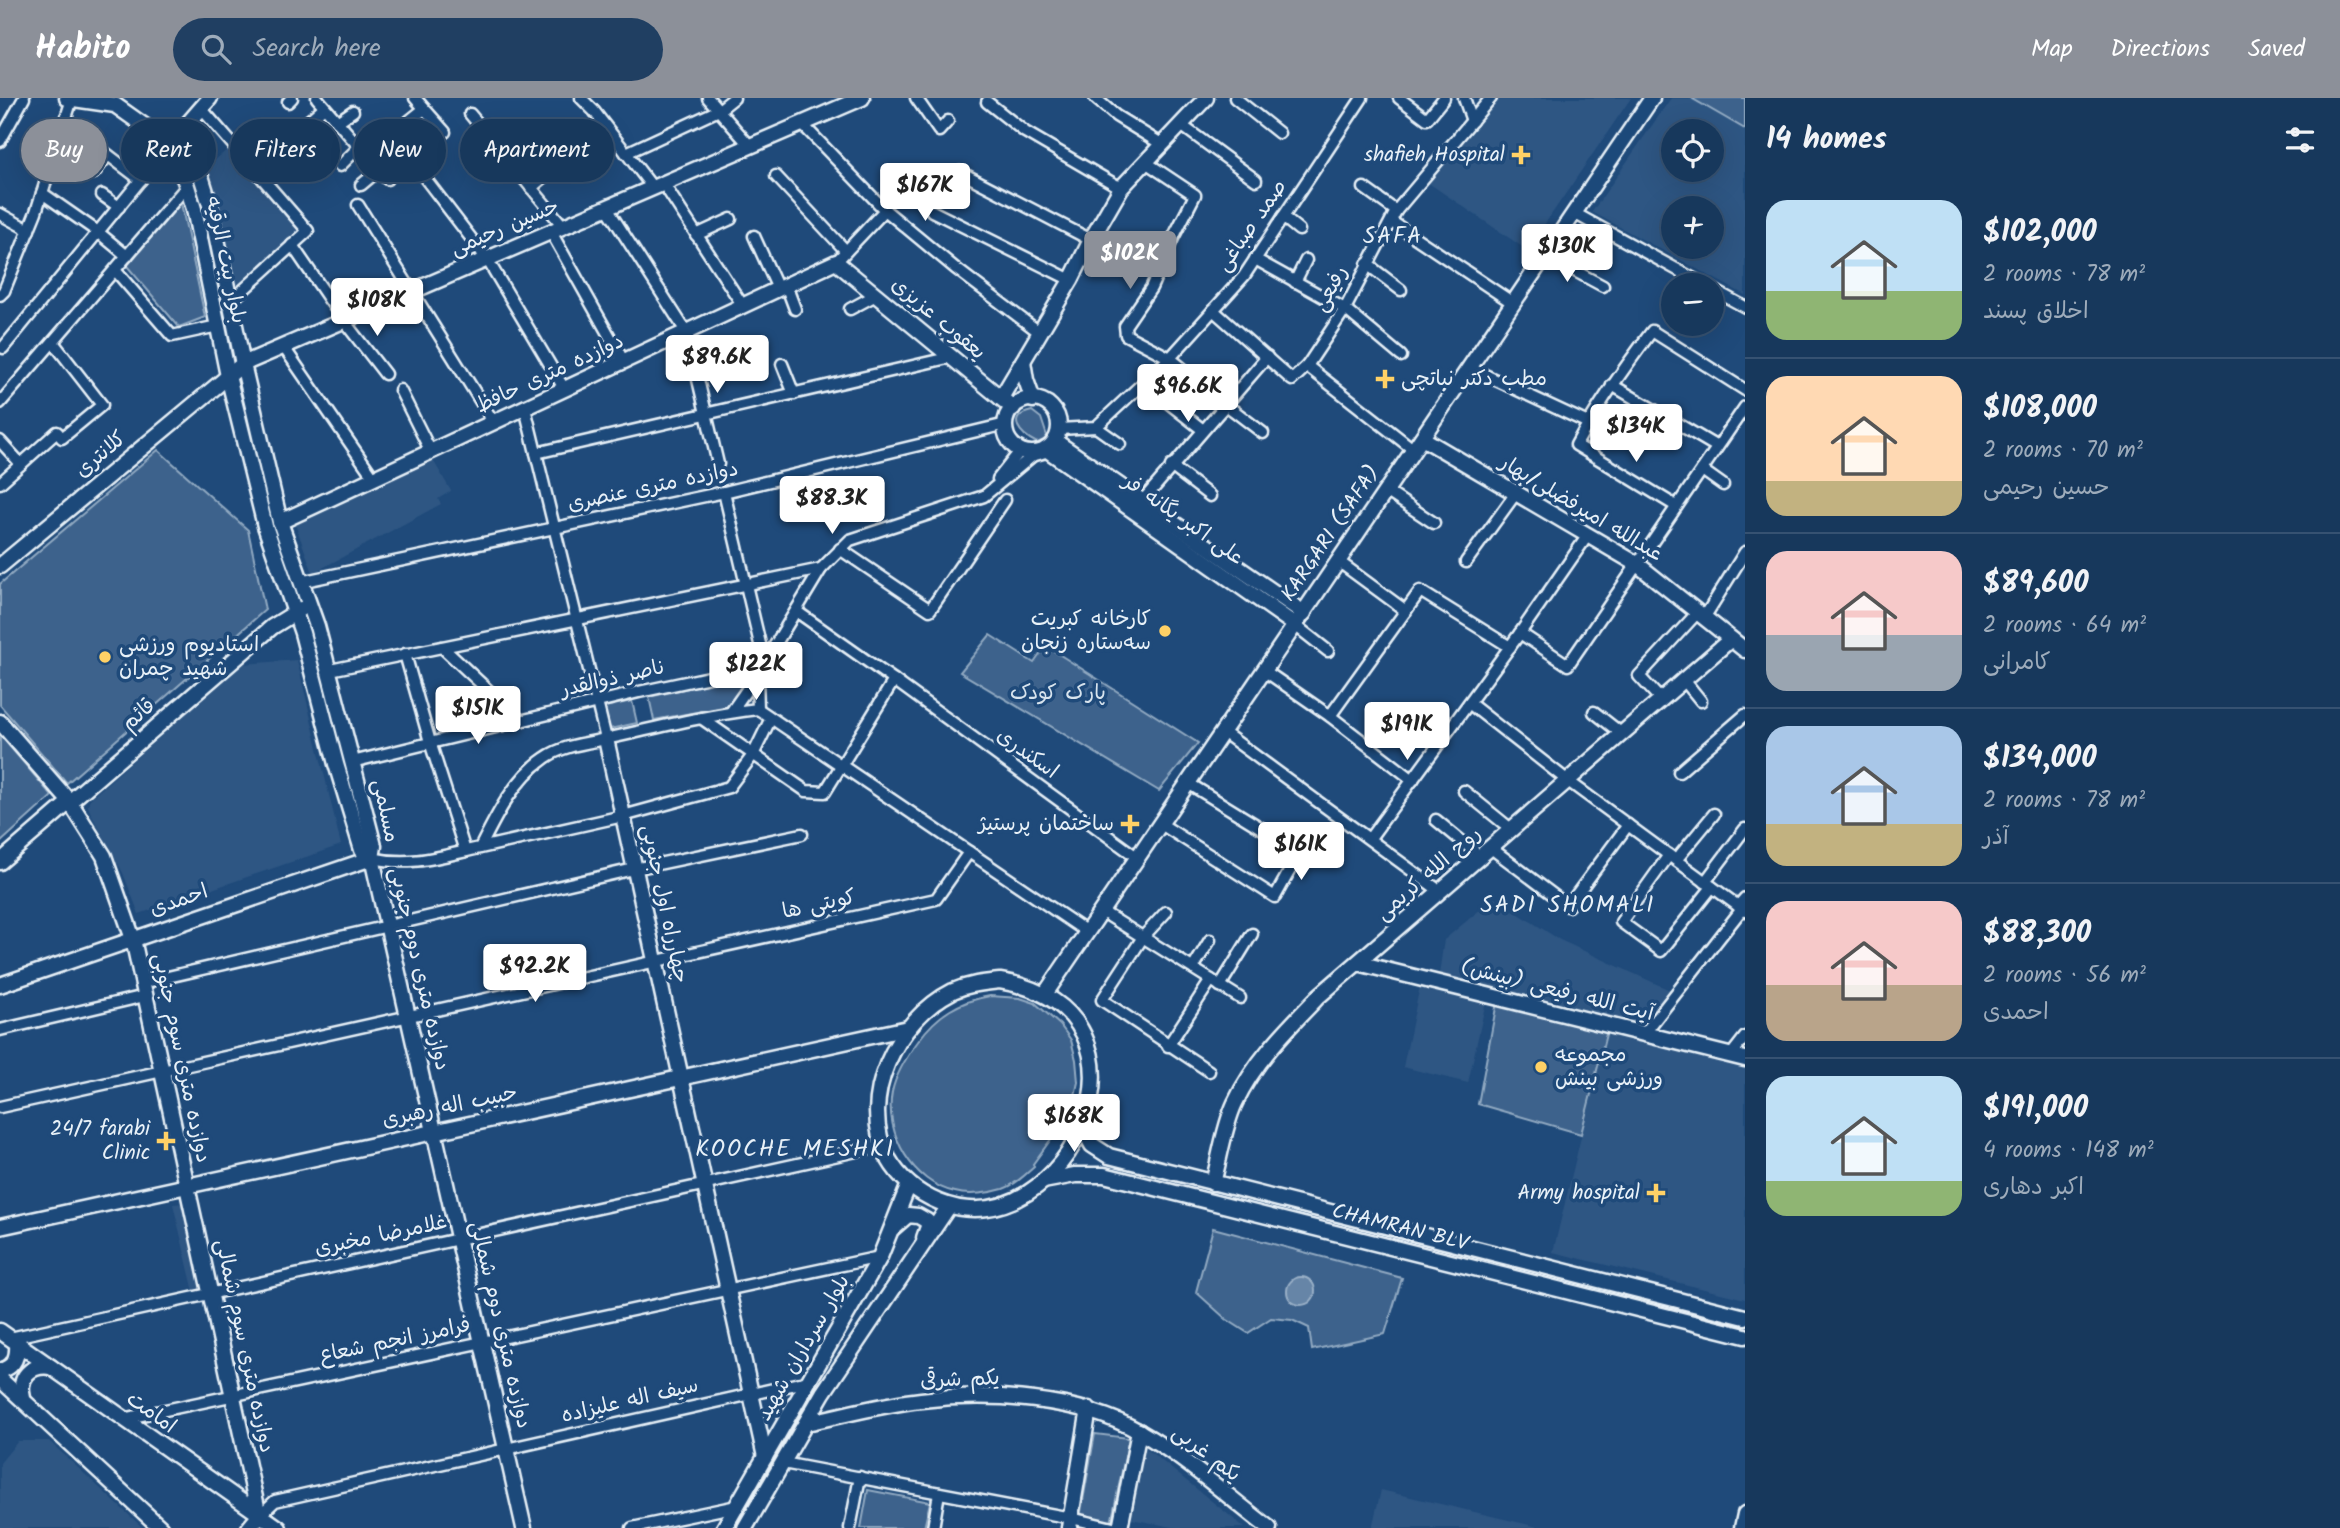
<!DOCTYPE html>
<html lang="en">
<head>
<meta charset="utf-8">
<style>
	:root { --surface:#17385c; --page:#203f62; --text:#f1f3f6; --muted:#9eacbb; --line:#365272; --accent:#8c9099 }
	body { margin:0; font-family:Kalam,"Playpen Sans Arabic",sans-serif; background:var(--page); color:var(--text); height:100vh; display:flex; flex-direction:column; font-size:26px; white-space:nowrap }
	* { box-sizing:border-box; margin:0 }
	p { font-size:23px; color:var(--muted) }
	.icon { flex:none; width:38px; height:38px; fill:none; stroke:currentColor; stroke-width:2; stroke-linecap:round; stroke-linejoin:round }
	.map { position:relative; flex:1; overflow:hidden }
	.panel { display:flex; flex-direction:column; background:var(--surface); width:595px }
	.panel>* { flex:none }
	.top-card { position:absolute; left:21px; top:21px; width:665px; height:63px; display:flex; gap:14px }
	.buttons { position:absolute; left:1661px; top:21px; display:grid; gap:14px }
	.buttons a { display:grid; place-items:center; width:63px; height:63px; border-radius:50%; background:var(--surface); box-shadow:0 7px 28px #0002,0 0 0 2px var(--line); font-size:35px }
	.price { position:absolute; translate:-50% -60px; padding:0 16px; border-radius:7px; background:#fff; color:#222; font-size:23px; line-height:46px; filter:drop-shadow(0 2px 4px #0008) }
	.price::after { content:''; position:absolute; left:50%; top:42px; width:21px; height:16px; margin-left:-10px; background:inherit; clip-path:polygon(0 0,100% 0,50% 100%) }
	.price.selected { background:var(--accent); color:#fff }
	ul { padding:0; list-style:none }
	li { display:flex; align-items:center; gap:21px; height:175px; padding:0 21px }
	li+li { border-top:2px solid var(--line) }
	li span { display:grid; place-items:center; flex:none; width:196px; height:140px; border-radius:21px; color:#555 }
	li>.icon { margin-inline-start:auto }
	span .icon { width:84px; height:84px; fill:#fffc; stroke-width:1 }
	li b { font-size:30px }
	h2 { display:flex; justify-content:space-between; align-items:center; height:84px; padding:0 21px; font-size:30px }
	.pill { padding:0 24px; border-radius:32px; background:var(--surface); box-shadow:0 7px 28px #0002,0 0 0 2px var(--line); font-size:24px; line-height:63px }
	.pill.selected { background:var(--accent); color:#fff }
	header { display:flex; align-items:center; gap:42px; box-sizing:border-box; height:98px; padding:0 35px; background:var(--accent); color:#fff }
	header strong { font-size:33px }
	nav { display:flex; gap:38px; margin-inline-start:auto; font-size:24px }
	.search { width:490px; height:63px; background:var(--page); display:flex; align-items:center; gap:18px; box-sizing:border-box; padding:0 24px; border-radius:38px; color:var(--muted); font-size:26px }
	main { display:flex; flex:1; min-height:0 }
	.map>svg:first-child { display:block }
	.built { fill:#2e5683; fill-rule:evenodd }
	.green { fill:#3c628c; stroke:#92aac2; stroke-width:2 }
	.water { fill:#6685a7; stroke:#9ab0c7; stroke-width:2 }
	.lines { fill:none; stroke-linecap:round; stroke-linejoin:round }
	.street-casing { stroke:#e8f1f8; stroke-width:15 }
	.secondary-casing { stroke:#e8f1f8; stroke-width:19 }
	.street { stroke:#1f4a7a; stroke-width:10 }
	.secondary { stroke:#1f4a7a; stroke-width:14 }
	.poi-dot { fill:#ffd166; stroke:#1f4a7a; stroke-width:2.5 }
	.labels { text-anchor:middle; dominant-baseline:central; stroke-width:7; stroke-linejoin:round; paint-order:stroke }
	.poi-label { font-size:21px; fill:#e8f1f8; stroke:#1f4a7a; text-anchor:end }
	.street-label { font-size:21px; fill:#e8f1f8; stroke:#1f4a7a }
	.park-label { font-size:21px; fill:#d7e3ed; stroke:#1f4a7a }
	.neighbourhood-label { font-size:23px; letter-spacing:2px; fill:#e8f1f8; stroke:#1f4a7a }
</style>
</head>
<body>
<header>
<strong>Habito</strong>
<div class="search"><svg class="icon" aria-label="search" viewBox="0 0 24 24"><circle cx="10" cy="10" r="6"/><path d="M15 15l6 6"/></svg>Search here</div>
<nav><a>Map</a><a>Directions</a><a>Saved</a></nav>
</header>
<main>
<div class="map">
<svg width="1745" height="1430" viewBox="0 0 1745 1430">
	<rect width="100%" height="100%" fill="#1f4a7a"/>
	<filter id="ink" filterUnits="userSpaceOnUse"><feTurbulence type="fractalNoise" baseFrequency=".0143" numOctaves="2"/><feDisplacementMap in="SourceGraphic" scale="14" xChannelSelector="R" yChannelSelector="G"/><feConvolveMatrix kernelMatrix="1 2 1 2 8 2 1 2 1" color-interpolation-filters="sRGB"/></filter>
	<g filter="url(#ink)">
		<g class="built">
			<path d="M1500,0H1631L1527,152L1427,84Z"/>
			<path d="M1671,0H1745V197L1592,114ZM1673,33H1712V72H1673ZM1673,110H1712V149H1673Z"/>
			<path d="M228,51L301,136L237,190L219,106L208,68Z"/>
			<path d="M433,362L451,393L438,401L441,406L313,475L295,426Z"/>
			<path d="M297,562L341,747L139,816L123,775L91,716L88,708L90,701L242,566Z"/>
			<path d="M1494,800L1560,842L1672,893L1643,928L1439,876L1444,842Z"/>
			<path d="M1420,888L1486,903L1468,985L1403,969Z"/>
			<path d="M1607,932L1745,966V1201L1553,1154Z"/>
			<path d="M185,1105L206,1192L194,1194L173,1106Z"/>
			<path d="M18,1343H49L143,1430H0V1365Z"/>
			<path d="M1142,1347L1245,1430H1178L1131,1421Z"/>
			<path d="M1381,1392L1542,1430H1372Z"/>
		</g>
		<g class="green">
			<path d="M1694,0H1745V31L1693,1Z"/>
			<path d="M181,105L205,219L179,229L127,168Z"/>
			<path d="M1032,313L1041,320L1047,338L1044,342L1037,345C1021,337 1004,319 1032,313Z"/>
			<path d="M158,352L248,432L265,512L67,685L0,607V486Z"/>
			<path d="M990,537L1034,565L1046,548L1198,645L1159,693L960,574Z"/>
			<path d="M746,577L734,607L654,622L649,599Z"/>
			<path d="M632,603L637,625L610,631L604,609Z"/>
			<path d="M0,637L52,698L0,745Z"/>
			<path d="M990,898L1020,900L1035,905L1060,927L1071,942L1076,962L1078,984L1074,1002L1067,1019L1033,1066L1034,1069C1025,1077 1015,1087 1003,1091C990,1095 969,1098 955,1094C913,1085 884,1036 892,994C896,975 907,958 919,942C937,917 959,903 990,898Z"/>
			<path d="M1497,904L1607,932L1581,1036L1478,1006Z"/>
			<path d="M1213,1130L1402,1180L1385,1236L1312,1252L1309,1230L1292,1222L1271,1220L1248,1235L1226,1221L1196,1194Z"/>
			<path d="M1095,1336L1129,1340L1110,1430H1078Z"/>
			<path d="M868,1392L930,1404L924,1430H861Z"/>
		</g>
		<circle class="water" cx="1301" cy="1193" r="14"/>
		<g class="lines">
			<defs>
				<g id="street">
					<path d="M317,0L387,81"/>
					<path d="M415,0L445,34"/>
					<path d="M581,0L594,13L653,90"/>
					<path d="M708,0L750,48"/>
					<path d="M916,0L939,33L948,23"/>
					<path d="M1095,0L1116,18L1163,47"/>
					<path d="M1235,0L1279,35"/>
					<path d="M1399,0L1427,21L1444,0"/>
					<path d="M1464,0L1472,23"/>
					<path d="M288,4L292,0"/>
					<path d="M987,4L1025,34L1121,90"/>
					<path d="M201,10L308,133L230,204"/>
					<path d="M470,16L563,128"/>
					<path d="M409,23L424,11"/>
					<path d="M65,24L141,82"/>
					<path d="M337,24L353,13"/>
					<path d="M306,25L324,9"/>
					<path d="M802,26L885,112L955,170L1039,234"/>
					<path d="M1181,27L1256,82"/>
					<path d="M0,43L24,0"/>
					<path d="M626,55L719,12L734,0"/>
					<path d="M408,58L487,161L565,292"/>
					<path d="M1147,65L1195,97L1174,138L1151,190L1125,228L1126,237L1170,260L1199,284"/>
					<path d="M340,68L359,49"/>
					<path d="M960,74L1091,142"/>
					<path d="M94,75L108,57"/>
					<path d="M776,78L846,153"/>
					<path d="M663,85L743,208"/>
					<path d="M361,87L379,72"/>
					<path d="M531,90L561,65"/>
					<path d="M1364,90L1396,113"/>
					<path d="M42,95L98,134L127,158"/>
					<path d="M102,97L119,109"/>
					<path d="M358,107L494,325"/>
					<path d="M607,110L687,235L718,366"/>
					<path d="M932,113L1071,182"/>
					<path d="M1574,115L1705,187"/>
					<path d="M0,116L29,132"/>
					<path d="M1283,119L1299,132"/>
					<path d="M1392,124L1513,205"/>
					<path d="M551,134L624,264"/>
					<path d="M696,137L731,121"/>
					<path d="M754,138L778,191"/>
					<path d="M292,147L344,223L385,276"/>
					<path d="M1545,157L1603,188"/>
					<path d="M1255,161L1345,211L1401,258"/>
					<path d="M836,164L885,112"/>
					<path d="M1367,166L1401,192"/>
					<path d="M115,172L172,238L218,228"/>
					<path d="M1295,184L1306,162"/>
					<path d="M786,187L795,211"/>
					<path d="M1712,191L1745,209"/>
					<path d="M0,197L4,193L36,114L72,1"/>
					<path d="M850,211L876,197"/>
					<path d="M1213,212L1292,282L1307,268L1345,211L1396,113L1491,0"/>
					<path d="M283,248L374,380"/>
					<path d="M3,250L170,46"/>
					<path d="M782,266L794,296"/>
					<path d="M1307,268L1414,352"/>
					<path d="M1470,270L1588,325"/>
					<path d="M1143,285L1203,332"/>
					<path d="M1612,287L1717,349"/>
					<path d="M400,292L431,354"/>
					<path d="M0,305L187,88"/>
					<path d="M1225,306L1263,335"/>
					<path d="M525,310L606,641"/>
					<path d="M1096,329L1120,346"/>
					<path d="M1059,331L1096,329L1170,260L1244,178L1362,0"/>
					<path d="M0,343L21,366"/>
					<path d="M536,355L952,259"/>
					<path d="M1171,368L1210,398"/>
					<path d="M1702,372L1723,387"/>
					<path d="M998,381L1020,353"/>
					<path d="M0,385L57,334L62,340L102,307L53,244"/>
					<path d="M1386,393L1434,425"/>
					<path d="M724,394L764,563"/>
					<path d="M1139,407L1267,259"/>
					<path d="M1676,408L1576,347C1598,306 1624,270 1652,233L1745,292"/>
					<path d="M840,451L930,512L1005,402"/>
					<path d="M1338,463L1406,513"/>
					<path d="M1466,464L1516,395"/>
					<path d="M300,484L724,394L1006,326"/>
					<path d="M796,513L894,582"/>
					<path d="M1704,520L1745,454"/>
					<path d="M1295,527L1328,553"/>
					<path d="M1520,535L1568,567L1745,309"/>
					<path d="M442,549L520,622"/>
					<path d="M405,556L430,644L465,753"/>
					<path d="M330,572L821,471"/>
					<path d="M1265,573L1330,618L1413,682"/>
					<path d="M757,577L758,611"/>
					<path d="M1684,582L1701,603"/>
					<path d="M1661,602L1639,578L1698,514"/>
					<path d="M1469,605L1568,683L1745,813"/>
					<path d="M758,611L1087,834"/>
					<path d="M731,614L757,577L821,471L850,442L984,398L1036,355"/>
					<path d="M1594,614L1622,636"/>
					<path d="M1330,618L1420,493L1510,549"/>
					<path d="M701,620L806,693L825,694L894,582L1138,760"/>
					<path d="M1223,634L1441,794"/>
					<path d="M352,664L639,594L761,568"/>
					<path d="M1679,674L1745,617"/>
					<path d="M1464,693L1512,732"/>
					<path d="M1436,722L1481,759"/>
					<path d="M1161,726L1275,799L1300,754L1188,685"/>
					<path d="M1370,740L1520,535L1588,437"/>
					<path d="M480,750L623,718L729,689L753,657L771,620"/>
					<path d="M1491,750L1568,808L1628,727"/>
					<path d="M1669,757L1621,824L1661,853L1712,789"/>
					<path d="M372,760C411,769 442,758 480,750C496,718 514,681 545,660C561,648 586,645 606,641C656,630 707,617 758,611"/>
					<path d="M1676,762L1714,716"/>
					<path d="M1705,784L1745,731"/>
					<path d="M1738,808L1745,800"/>
					<path d="M1101,813L1240,900"/>
					<path d="M1166,814L1143,839L1102,902L1209,973"/>
					<path d="M1193,870L1210,842"/>
					<path d="M142,885L634,771L802,736"/>
					<path d="M1220,888L1252,836"/>
					<path d="M0,932L145,898"/>
					<path d="M1644,936L1742,811"/>
					<path d="M1168,948L1211,882"/>
					<path d="M1731,957L1745,939"/>
					<path d="M0,1009L936,801L969,754"/>
					<path d="M10,1240L861,1052L883,1049"/>
					<path d="M123,1321L880,1159"/>
					<path d="M783,1365L1071,1420L1113,1430"/>
					<path d="M259,1418L275,1403L809,1283"/>
					<path d="M632,1430L737,1408"/>
					<path d="M850,1430L860,1379"/>
					<path d="M933,1430L939,1395"/>
				</g>
				<g id="secondary">
					<path d="M67,0L115,7L170,46L189,61L202,81L210,107L243,266L280,424L317,528L374,748L372,760L524,1430"/>
					<path d="M170,46L210,0"/>
					<path d="M171,48L187,88L194,111L228,278L265,428L302,535L336,666L362,752L372,760"/>
					<path d="M1023,263L1026,282L1033,302"/>
					<path d="M1001,300L1071,182L1091,142L1121,90L1206,0"/>
					<circle cx="1032" cy="328" r="27"/>
					<path d="M1422,340L1637,466L1745,552"/>
					<path d="M1055,343L1304,515"/>
					<path d="M1046,351L1295,527"/>
					<path d="M280,424L836,164L1013,310"/>
					<path d="M0,468L243,266L862,0"/>
					<path d="M0,624L70,704L104,758L133,841L259,1418"/>
					<path d="M606,641L765,1359"/>
					<path d="M0,764L272,529L301,511"/>
					<path d="M1358,865L1745,961"/>
					<path d="M1000,883C1179,912 1066,1155 939,1104C917,1095 900,1081 888,1060C857,1001 896,922 953,893C968,886 984,885 1000,883Z"/>
					<path d="M0,887L372,760"/>
					<path d="M1045,896L1652,0"/>
					<path d="M1083,1030L1092,1047L1109,1058L1745,1219"/>
					<path d="M1043,1083L1075,1077H1104L1745,1238"/>
					<path d="M1213,1085C1220,1060 1224,1028 1235,1005C1254,964 1287,931 1319,898L1731,541"/>
					<path d="M0,1129L908,930"/>
					<path d="M893,1130L908,1117L918,1118L927,1123L928,1129L924,1140"/>
					<path d="M0,1233L279,1430"/>
					<path d="M0,1273C14,1269 18,1260 17,1246"/>
					<path d="M0,1281L161,1430"/>
					<path d="M23,1300C18,1279 30,1266 51,1269"/>
					<path d="M806,1325C844,1317 883,1306 921,1302C990,1294 1079,1299 1140,1334C1186,1360 1227,1398 1269,1430"/>
					<path d="M249,1430L259,1418"/>
					<path d="M724,1430L880,1159L909,1086"/>
					<path d="M745,1430L823,1295L949,1108"/>
					<path d="M1069,1430L1089,1311"/>
					<path d="M1120,1430L1139,1333"/>
					<path d="M1742,1430L1745,1416"/>
				</g>
			</defs>
			<use href="#street" class="street-casing"/>
			<use href="#secondary" class="secondary-casing"/>
			<use href="#street" class="street"/>
			<use href="#secondary" class="secondary"/>
		</g>
	</g>
	<g class="poi-dot">
		<path d="M1517.5 46.5h7v7h7v7h-7v7h-7v-7h-7v-7h7z"/>
		<path d="M1381.5 270.5h7v7h7v7h-7v7h-7v-7h-7v-7h7z"/>
		<circle cx="1165" cy="533" r="7"/>
		<circle cx="105" cy="559" r="7"/>
		<path d="M1126.5 715.5h7v7h7v7h-7v7h-7v-7h-7v-7h7z"/>
		<circle cx="1541" cy="969" r="7"/>
		<path d="M162.5 1032.5h7v7h7v7h-7v7h-7v-7h-7v-7h7z"/>
		<path d="M1652.5 1084.5h7v7h7v7h-7v7h-7v-7h-7v-7h7z"/>
	</g>
	<g class="labels">
		<g class="poi-label">
			<text x="1505" y="57">shafieh Hospital</text>
			<text x="1401" y="281" text-anchor="start">مطب دکتر نباتچی</text>
			<text x="1151" y="521">کارخانه کبریت<tspan x="1151" dy="24">سه‌ستاره زنجان</tspan></text>
			<text x="119" y="547" text-anchor="start">استادیوم ورزشی<tspan x="119" dy="24">شهید چمران</tspan></text>
			<text x="1114" y="726">ساختمان پرستیژ</text>
			<text x="1555" y="957" text-anchor="start">مجموعه<tspan x="1555" dy="24">ورزشی بینش</tspan></text>
			<text x="150" y="1031">24/7 farabi<tspan x="150" dy="24">Clinic</tspan></text>
			<text x="1640" y="1095">Army hospital</text>
		</g>
		<g class="street-label">
			<text transform="translate(1252 128) rotate(-55)">صمد صباغی</text>
			<text transform="translate(505 130) rotate(-23)">حسین رحیمی</text>
			<text transform="translate(225 162) rotate(78)">بلوار بیت الرقیه</text>
			<text transform="translate(1331 191) rotate(-61)">رفیعی</text>
			<text transform="translate(938 221) rotate(40)">یعقوب عزیزی</text>
			<text transform="translate(550 276) rotate(-25)">دوازده متری حافظ</text>
			<text transform="translate(101 357) rotate(-40)">کلانتری</text>
			<text transform="translate(653 389) rotate(-12)">دوازده متری عنصری</text>
			<text transform="translate(1581 411) rotate(31)">عبدالله امیرفضلی/بهار</text>
			<text transform="translate(1183 422) rotate(35)">علی اکبر یگانه فر</text>
			<text transform="translate(1331 436) rotate(-56)">KARGARI (SAFA)</text>
			<text transform="translate(613 581) rotate(-13)">ناصر ذوالقدر</text>
			<text transform="translate(139 617) rotate(-41)">قائم</text>
			<text transform="translate(1027 656) rotate(36)">اسکندری</text>
			<text transform="translate(385 713) rotate(78)">مسلمی</text>
			<text transform="translate(1429 776) rotate(-41)">روح الله کریمی</text>
			<text transform="translate(179 803) rotate(-19)">احمدی</text>
			<text transform="translate(664 806) rotate(78)">چهارراه اول جنوبی</text>
			<text transform="translate(819 807) rotate(-12)">کویتی ها</text>
			<text transform="translate(419 871) rotate(77)">دوازده متری دوم جنوبی</text>
			<text transform="translate(1557 893) rotate(14)">آیت الله رفیعی (بینش)</text>
			<text transform="translate(181 960) rotate(78)">دوازده متری سوم جنوبی</text>
			<text transform="translate(450 1009) rotate(-12)">حبیب اله رهبری</text>
			<text transform="translate(1400 1130) rotate(14)">CHAMRAN BLV</text>
			<text transform="translate(381 1138) rotate(-12)">غلامرضا مخبری</text>
			<text transform="translate(500 1227) rotate(77)">دوازده متری دوم شمالی</text>
			<text transform="translate(395 1243) rotate(-12)">فرامرز انجم شعاع</text>
			<text transform="translate(244 1248) rotate(78)">دوازده متری سوم شمالی</text>
			<text transform="translate(804 1250) rotate(-60)">بلوار سرداران شهید</text>
			<text transform="translate(960 1282) rotate(-2)">یکم شرقی</text>
			<text transform="translate(630 1303) rotate(-13)">سیف اله علیزاده</text>
			<text transform="translate(151 1315) rotate(36)">امامت</text>
			<text transform="translate(1206 1356) rotate(37)">یکم غربی</text>
		</g>
		<g class="park-label">
			<text x="1058" y="595">پارک کودک</text>
		</g>
		<g class="neighbourhood-label">
			<text x="1393" y="139">SAFA</text>
			<text x="1568" y="808">SADI SHOMALI</text>
			<text x="795" y="1052">KOOCHE MESHKI</text>
		</g>
	</g>
</svg>
<div class="buttons">
<a><svg class="icon" aria-label="locate" viewBox="0 0 24 24"><circle cx="12" cy="12" r="6"/><path d="M12 2v4M12 18v4M2 12h4M18 12h4"/></svg></a>
<a>+</a>
<a>−</a>
</div>
<b class="price" style="left:925px;top:125px">$167K</b>
<b class="price" style="left:1567px;top:186px">$130K</b>
<b class="price selected" style="left:1130px;top:193px">$102K</b>
<b class="price" style="left:377px;top:240px">$108K</b>
<b class="price" style="left:717px;top:297px">$89.6K</b>
<b class="price" style="left:1188px;top:326px">$96.6K</b>
<b class="price" style="left:1636px;top:366px">$134K</b>
<b class="price" style="left:832px;top:438px">$88.3K</b>
<b class="price" style="left:756px;top:604px">$122K</b>
<b class="price" style="left:478px;top:648px">$151K</b>
<b class="price" style="left:1407px;top:664px">$191K</b>
<b class="price" style="left:1301px;top:784px">$161K</b>
<b class="price" style="left:535px;top:906px">$92.2K</b>
<b class="price" style="left:1074px;top:1056px">$168K</b>
<div class="top-card">
<a class="pill selected">Buy</a>
<a class="pill">Rent</a>
<a class="pill">Filters</a>
<a class="pill">New</a>
<a class="pill">Apartment</a>
</div>
</div>
<section class="panel">
<h2>14 homes<svg class="icon" aria-label="filters" viewBox="0 0 24 24"><path d="M4 7h16M4 17h16"/><circle cx="9" cy="7" r="2"/><circle cx="15" cy="17" r="2"/></svg></h2>
<ul>
<li><span style="background:linear-gradient(#bfe0f5 65%,#8fb573 0)"><svg class="icon" aria-label="home" viewBox="0 0 24 24"><path d="M3 11l9-7 9 7M6 9v11h12V9"/></svg></span><div><b>$102,000</b><p>2 rooms · 78 m²</p><p>اخلاق پسند</p></div></li>
<li><span style="background:linear-gradient(#ffd9b3 75%,#c2b280 0)"><svg class="icon" aria-label="home" viewBox="0 0 24 24"><path d="M3 11l9-7 9 7M6 9v11h12V9"/></svg></span><div><b>$108,000</b><p>2 rooms · 70 m²</p><p>حسین رحیمی</p></div></li>
<li><span style="background:linear-gradient(#f6c9c9 60%,#9aa5b1 0)"><svg class="icon" aria-label="home" viewBox="0 0 24 24"><path d="M3 11l9-7 9 7M6 9v11h12V9"/></svg></span><div><b>$89,600</b><p>2 rooms · 64 m²</p><p>کامرانی</p></div></li>
<li><span style="background:linear-gradient(#a9c7e8 70%,#c2b280 0)"><svg class="icon" aria-label="home" viewBox="0 0 24 24"><path d="M3 11l9-7 9 7M6 9v11h12V9"/></svg></span><div><b>$134,000</b><p>2 rooms · 78 m²</p><p>آذر</p></div></li>
<li><span style="background:linear-gradient(#f6c9c9 60%,#b9a48a 0)"><svg class="icon" aria-label="home" viewBox="0 0 24 24"><path d="M3 11l9-7 9 7M6 9v11h12V9"/></svg></span><div><b>$88,300</b><p>2 rooms · 56 m²</p><p>احمدی</p></div></li>
<li><span style="background:linear-gradient(#bfe0f5 75%,#8fb573 0)"><svg class="icon" aria-label="home" viewBox="0 0 24 24"><path d="M3 11l9-7 9 7M6 9v11h12V9"/></svg></span><div><b>$191,000</b><p>4 rooms · 148 m²</p><p>اکبر دهاری</p></div></li>
</ul>
</section>
</main>
</body>
</html>
